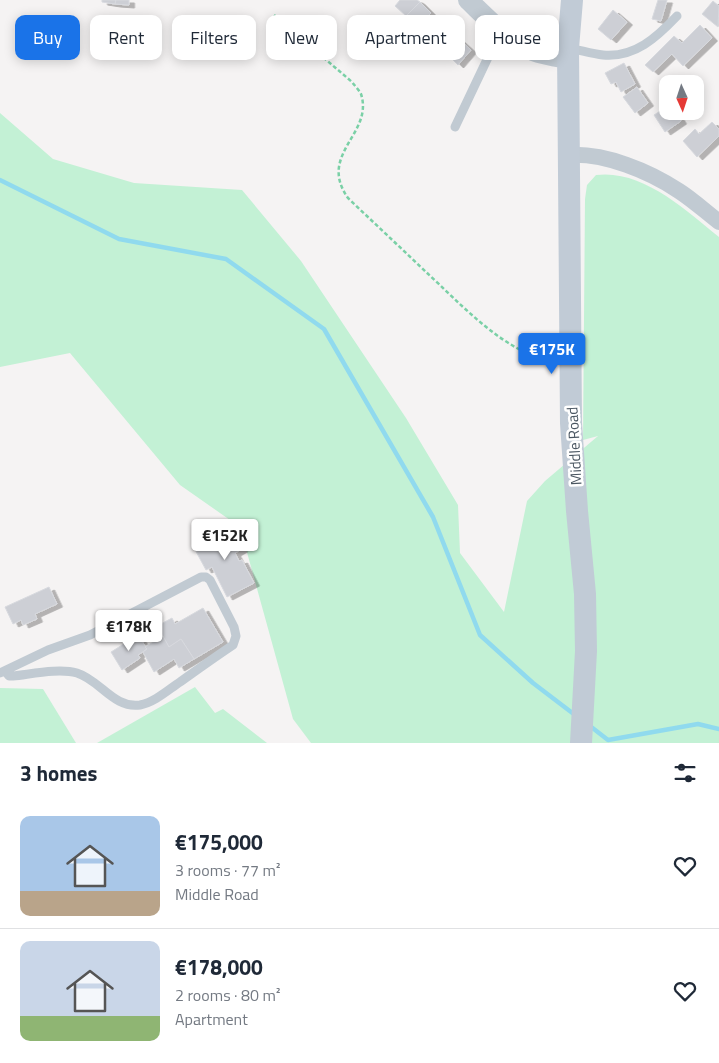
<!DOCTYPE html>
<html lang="en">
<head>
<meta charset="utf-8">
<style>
	:root { --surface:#fff; --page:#f6f6f7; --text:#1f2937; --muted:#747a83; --line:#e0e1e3; --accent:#1a73e8 }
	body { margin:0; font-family:"Titillium Web",sans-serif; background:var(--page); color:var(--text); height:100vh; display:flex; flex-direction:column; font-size:19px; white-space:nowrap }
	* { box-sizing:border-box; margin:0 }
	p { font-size:16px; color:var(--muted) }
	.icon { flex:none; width:28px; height:28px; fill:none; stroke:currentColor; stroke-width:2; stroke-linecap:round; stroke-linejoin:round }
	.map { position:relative; height:743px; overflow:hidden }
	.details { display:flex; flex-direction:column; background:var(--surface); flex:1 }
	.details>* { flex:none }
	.top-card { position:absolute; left:15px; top:15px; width:690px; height:45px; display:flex; gap:10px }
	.needle { width:32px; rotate:177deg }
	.tools { position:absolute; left:659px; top:75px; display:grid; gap:10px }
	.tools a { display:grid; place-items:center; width:45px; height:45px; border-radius:10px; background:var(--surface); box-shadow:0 2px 12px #0003; font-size:25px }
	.price { position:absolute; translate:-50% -42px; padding:0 11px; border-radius:5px; background:#fff; color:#222; font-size:16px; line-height:32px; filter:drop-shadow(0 1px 2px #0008) }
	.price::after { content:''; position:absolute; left:50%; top:30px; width:15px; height:11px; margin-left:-8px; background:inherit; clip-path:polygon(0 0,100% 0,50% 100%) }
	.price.current { background:var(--accent); color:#fff }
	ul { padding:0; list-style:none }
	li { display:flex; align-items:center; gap:15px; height:125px; padding:0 20px }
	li+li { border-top:1px solid var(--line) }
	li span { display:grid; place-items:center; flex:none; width:140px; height:100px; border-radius:10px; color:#555 }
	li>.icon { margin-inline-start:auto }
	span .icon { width:60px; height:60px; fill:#fffc; stroke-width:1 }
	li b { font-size:21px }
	h2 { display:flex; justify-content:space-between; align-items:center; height:60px; padding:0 20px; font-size:21px }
	.chip { padding:0 18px; border-radius:10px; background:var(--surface); box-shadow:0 2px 12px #0003; font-size:18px; line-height:45px }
	.chip.current { background:var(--accent); color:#fff }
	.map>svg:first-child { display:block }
	.green { fill:#c3f1d5 }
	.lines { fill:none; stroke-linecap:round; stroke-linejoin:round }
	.stream { stroke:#90daee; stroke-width:4.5 }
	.building { fill:#cdcfd5; stroke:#d7d9de; filter:url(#shadow) }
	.path { stroke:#7ad0a6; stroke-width:2.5; stroke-dasharray:4 2.5; stroke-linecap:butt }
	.service { stroke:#c1cad2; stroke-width:9 }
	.minor { stroke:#c1cad2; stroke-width:16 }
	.tertiary { stroke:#c1cad2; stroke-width:20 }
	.secondary { stroke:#c1cbd6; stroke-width:22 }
	.labels { text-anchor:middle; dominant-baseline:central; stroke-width:5; stroke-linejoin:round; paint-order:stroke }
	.street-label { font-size:15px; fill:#4a5661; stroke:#fff }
</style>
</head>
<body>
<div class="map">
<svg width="719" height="743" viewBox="0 0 719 743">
	<defs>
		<filter id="shadow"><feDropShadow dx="5.5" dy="3" stdDeviation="0" flood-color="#0004"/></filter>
	</defs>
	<rect width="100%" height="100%" fill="#f5f3f3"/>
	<g class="green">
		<path d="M0,113L53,159L134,183L242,190L301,261L406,418L458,505L460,553L504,612L527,501L545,481L598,436L583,440L585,199L587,185L596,175C642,169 686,210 719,237V743H311L293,719L240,527L180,485L70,353L0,367Z"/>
		<path d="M195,687L215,713L223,709L267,743H97Z"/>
		<path d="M0,688L43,689L76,743H0Z"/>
	</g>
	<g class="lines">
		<g class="stream">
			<path d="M0,180L119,239L226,259L324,329L433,517L480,635L533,683L575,715"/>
			<path d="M590,726L608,740L698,724L719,729"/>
		</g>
	</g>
	<g class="building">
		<path d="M102,0H116L115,4L102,2Z"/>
		<path d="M116,0H129V5L115,4Z"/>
		<path d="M400,0H417L420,2L406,16L395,6Z"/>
		<path d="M658,0H667L661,21L652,19Z"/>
		<path d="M713,1L719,6L718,27L702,14Z"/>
		<path d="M420,2L431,13L417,27L406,16Z"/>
		<path d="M613,10L627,22L611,40L598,29Z"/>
		<path d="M700,25L712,38L683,66L672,54L653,72L645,65L674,36L682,43Z"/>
		<path d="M449,29L460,40L447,54L435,44Z"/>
		<path d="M460,40L471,50L458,65L447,54Z"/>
		<path d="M624,63L635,84L621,92L616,82L611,84L605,73Z"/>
		<path d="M637,87L648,103L635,113L623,97Z"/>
		<path d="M668,106V111H675L681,121L665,132L654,115Z"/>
		<path d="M712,122L719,129V136L697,157L683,141L695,129L699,134Z"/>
		<path d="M231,526L242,549L235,553L239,561L242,560L254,583L227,597L212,567L206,570L193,546Z"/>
		<path d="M49,587L57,604L35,614L37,619L23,625L21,620L13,624L5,607Z"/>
		<path d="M203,608L223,642L194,659L181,639L169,647L157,626L172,618L175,624Z"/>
		<path d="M138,635L147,649L138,655L140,658L122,670L111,652Z"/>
		<path d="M163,636L169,647L181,639L194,659L179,668L174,659L154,672L143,652L147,649L145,647Z"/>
	</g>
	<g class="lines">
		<path class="path" d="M274,15L352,82C355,86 359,90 361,94C374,134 317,154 348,198C374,223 400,247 426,272C459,302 506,355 552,360"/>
		<g class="service">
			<path d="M568,48C580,50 592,54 603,55C635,58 657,37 677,16"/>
			<path d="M455,127L501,30"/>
			<path d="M0,673L48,650L90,635L201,577H206L210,580L234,627L236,636L233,645C215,657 197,670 180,682C168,690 155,702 140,705C114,709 100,680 77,673C59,668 32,674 13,676H9L5,671"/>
		</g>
		<path class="minor" d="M569,155C605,153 649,171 679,191C693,200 706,212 719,222"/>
		<path class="tertiary" d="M468,0C488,19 508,41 533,51C544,55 557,57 568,59"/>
		<path class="secondary" d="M572,0L568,48L571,423L577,511L585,594L586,651L581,743"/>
	</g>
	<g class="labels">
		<g class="street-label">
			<text transform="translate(574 446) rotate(-93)">Middle Road</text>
		</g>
	</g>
</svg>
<div class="tools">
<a><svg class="needle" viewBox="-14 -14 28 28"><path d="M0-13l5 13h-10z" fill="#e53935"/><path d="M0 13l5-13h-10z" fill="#747a83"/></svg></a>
</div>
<b class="price current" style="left:552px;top:375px">€175K</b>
<b class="price" style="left:225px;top:561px">€152K</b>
<b class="price" style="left:129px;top:652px">€178K</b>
<div class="top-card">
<a class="chip current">Buy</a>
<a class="chip">Rent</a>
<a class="chip">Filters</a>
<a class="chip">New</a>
<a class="chip">Apartment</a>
<a class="chip">House</a>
</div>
</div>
<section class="details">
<h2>3 homes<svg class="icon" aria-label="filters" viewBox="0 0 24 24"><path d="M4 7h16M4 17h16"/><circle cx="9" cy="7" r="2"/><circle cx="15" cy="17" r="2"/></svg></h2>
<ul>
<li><span style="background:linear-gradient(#a9c7e8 75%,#b9a48a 0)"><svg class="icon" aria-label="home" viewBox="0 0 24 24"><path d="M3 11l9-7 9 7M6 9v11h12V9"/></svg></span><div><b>€175,000</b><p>3 rooms · 77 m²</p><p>Middle Road</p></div><svg class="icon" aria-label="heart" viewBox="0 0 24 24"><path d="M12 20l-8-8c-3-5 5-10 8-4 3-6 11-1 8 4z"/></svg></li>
<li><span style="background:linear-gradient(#c9d6e8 75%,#8fb573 0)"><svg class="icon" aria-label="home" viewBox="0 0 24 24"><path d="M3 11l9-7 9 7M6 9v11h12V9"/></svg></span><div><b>€178,000</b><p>2 rooms · 80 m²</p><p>Apartment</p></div><svg class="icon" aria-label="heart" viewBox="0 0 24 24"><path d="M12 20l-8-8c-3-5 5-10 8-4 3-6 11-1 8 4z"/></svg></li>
</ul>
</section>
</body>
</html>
